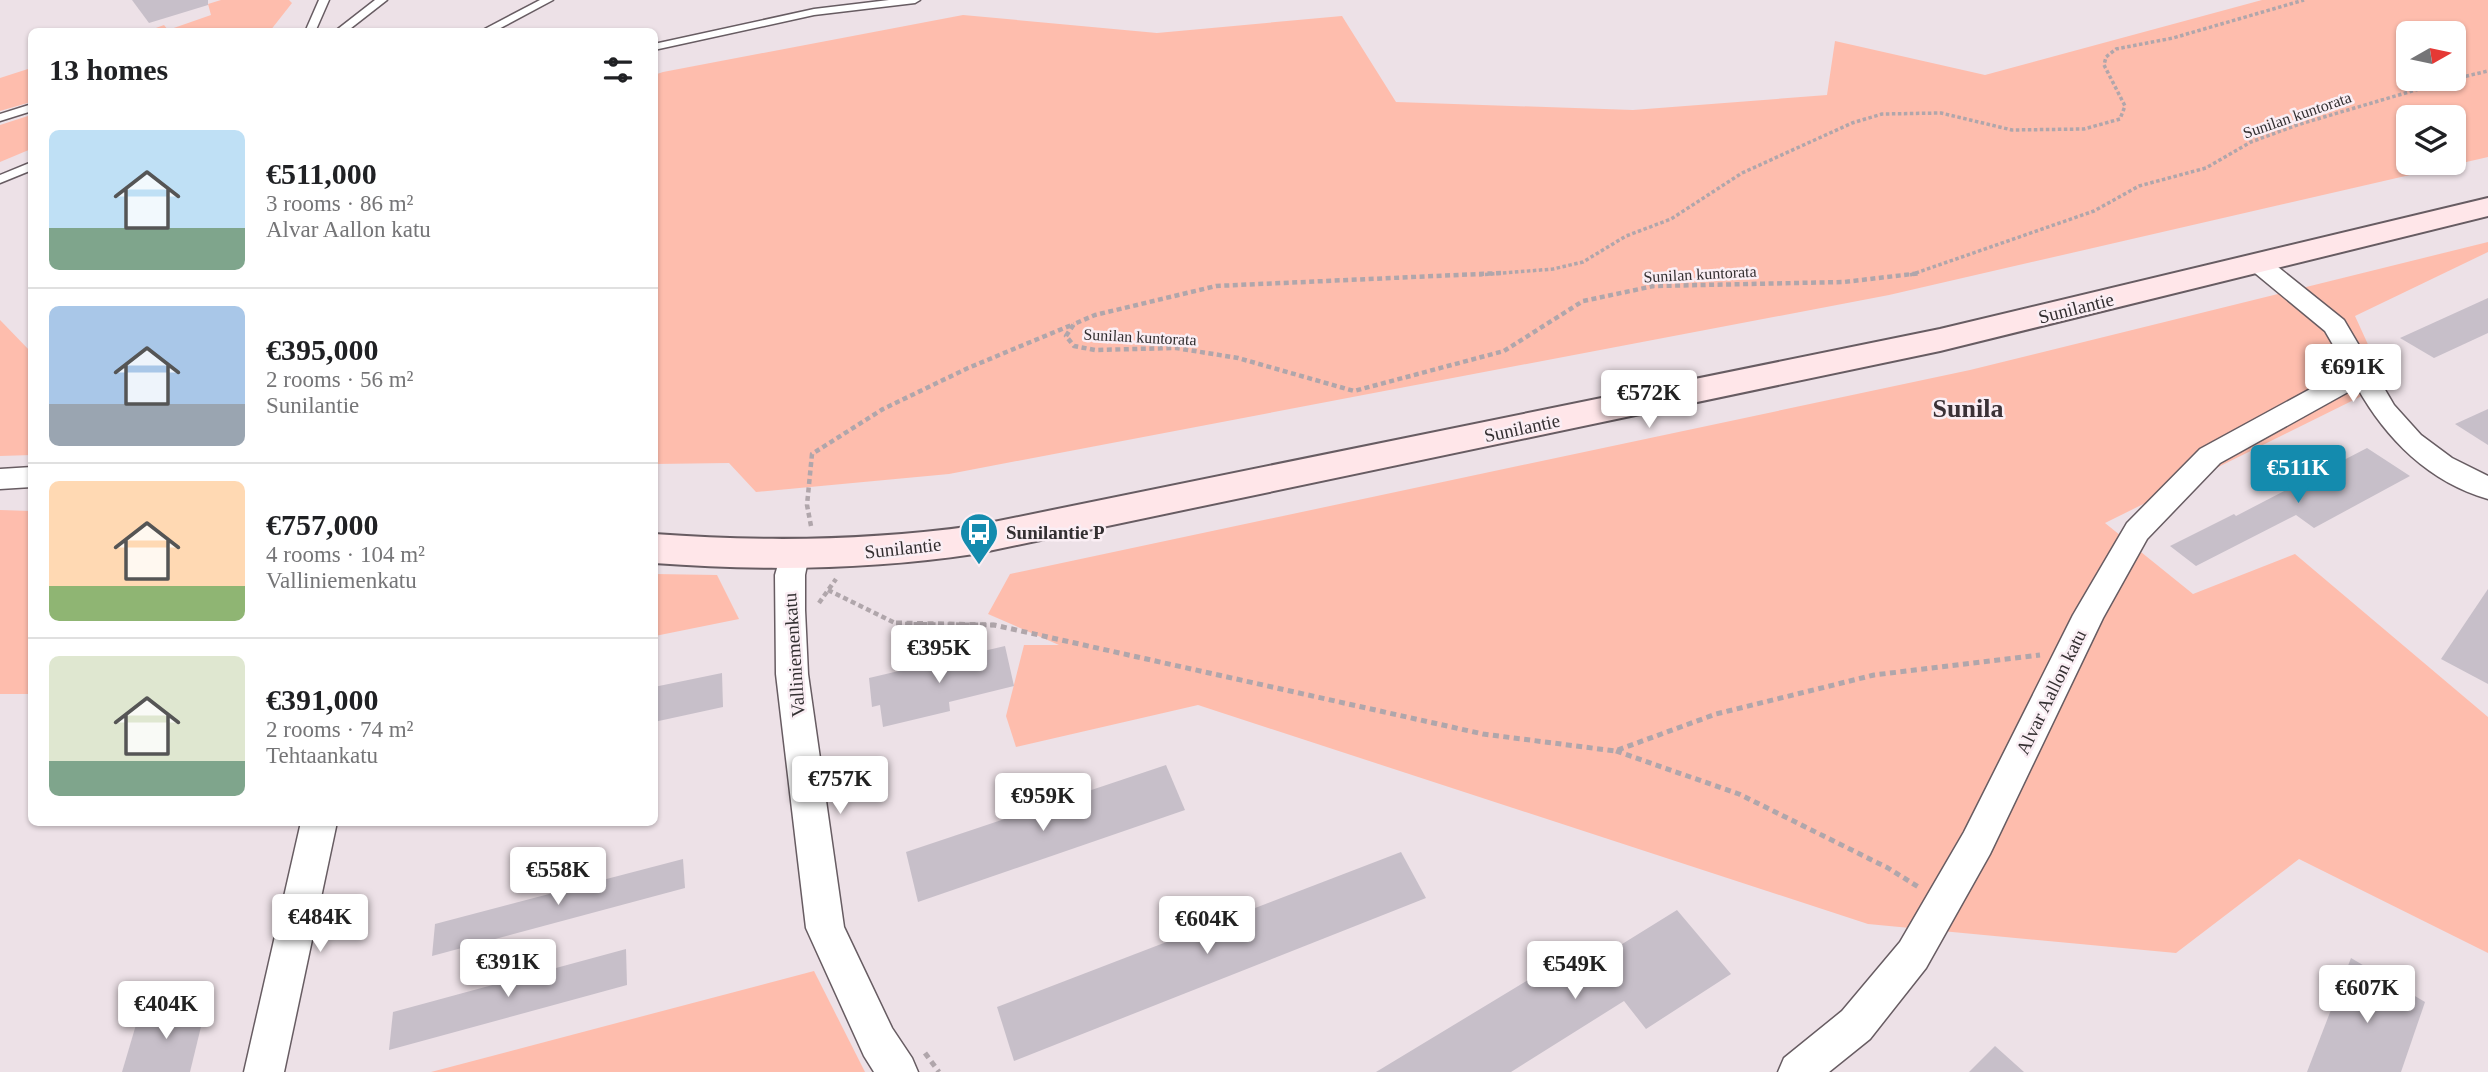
<!DOCTYPE html>
<html lang="en">
<head>
<meta charset="utf-8">
<style>
	:root { --surface:#fff; --page:#f6f6f6; --text:#202124; --muted:#757577; --line:#e0e0e0; --accent:#148bae }
	body { margin:0; font-family:"Times New Roman",serif; background:var(--page); color:var(--text); height:100vh; display:flex; flex-direction:column; font-size:26px; white-space:nowrap }
	* { box-sizing:border-box; margin:0 }
	p { font-size:23px; color:var(--muted) }
	.icon { flex:none; width:38px; height:38px; fill:none; stroke:currentColor; stroke-width:2; stroke-linecap:round; stroke-linejoin:round }
	.map { position:relative; flex:1; overflow:hidden }
	.side { position:absolute; left:28px; top:28px; width:630px; height:798px; display:flex; flex-direction:column; background:var(--surface); border-radius:10px; box-shadow:0 2px 5px #0004 }
	.side>* { flex:none }
	.needle { width:46px; rotate:81deg }
	.buttons { position:absolute; left:2396px; top:21px; display:grid; gap:14px }
	.buttons a { display:grid; place-items:center; width:70px; height:70px; border-radius:10px; background:var(--surface); box-shadow:0 2px 5px #0004; font-size:35px }
	.price { position:absolute; translate:-50% -60px; padding:0 16px; border-radius:7px; background:#fff; color:#222; font-size:23px; line-height:46px; filter:drop-shadow(0 2px 4px #0008) }
	.price::after { content:''; position:absolute; left:50%; top:42px; width:21px; height:16px; margin-left:-10px; background:inherit; clip-path:polygon(0 0,100% 0,50% 100%) }
	.price.active { background:var(--accent); color:#fff }
	ul { padding:0; list-style:none }
	li { display:flex; align-items:center; gap:21px; height:175px; padding:0 21px }
	li+li { border-top:2px solid var(--line) }
	li span { display:grid; place-items:center; flex:none; width:196px; height:140px; border-radius:10px; color:#555 }
	li>.icon { margin-inline-start:auto }
	span .icon { width:84px; height:84px; fill:#fffc; stroke-width:1 }
	li b { font-size:30px }
	h2 { display:flex; justify-content:space-between; align-items:center; height:84px; padding:0 21px; font-size:30px }
	.map>svg:first-child { display:block }
	.green { fill:#febdad; fill-rule:evenodd }
	.building { fill:#c7bfc9 }
	.lines { fill:none; stroke-linecap:round; stroke-linejoin:round }
	.lane-casing { stroke:#675c62; stroke-width:3 }
	.street-casing { stroke:#675c62; stroke-width:3 }
	.secondary-casing { stroke:#675c62; stroke-width:4 }
	.path-far2 { stroke:#b0a6ab; stroke-width:3.5; stroke-dasharray:3.5 2.5; stroke-linecap:butt }
	.path-far1 { stroke:#b0a6ab; stroke-width:4.5; stroke-dasharray:5 3.5; stroke-linecap:butt }
	.path { stroke:#b0a6ab; stroke-width:5; stroke-dasharray:6 4.5; stroke-linecap:butt }
	.lane { fill:#fff; fill-rule:evenodd }
	.street { fill:#fff; fill-rule:evenodd }
	.secondary { fill:#ffe6e9; fill-rule:evenodd }
	.labels { text-anchor:middle; dominant-baseline:central; stroke-width:5; stroke-linejoin:round; paint-order:stroke }
	.far-street-label { font-size:16px; fill:#332f31; stroke:#faeef4 }
	.street-label { font-size:19px; fill:#332f31; stroke:#faeef4 }
	.poi-label { font-size:19px; font-weight:bold; fill:#332f31; stroke:#faeef4; text-anchor:start }
	.district-label { font-size:26px; font-weight:bold; fill:#3b3136; stroke:#faeef4 }
</style>
</head>
<body>
<div class="map">
<svg width="2488" height="1072" viewBox="0 0 2488 1072">
	<rect width="100%" height="100%" fill="#ede1e7"/>
	<g class="green">
		<path d="M221,0H289L292,3L270,31L145,32L164,25L168,30L211,15L208,4Z"/>
		<path d="M2262,0H2488V157L1889,295L949,474L756,492L729,463L655,464L654,75L663,72L963,15L1157,33L1342,16L1396,102L1633,110L1827,95L1835,41L1985,75ZM2408,33H2454V79H2408ZM2408,117H2454V163H2408Z"/>
		<path d="M31,68V102L0,111V78Z"/>
		<path d="M31,115V149L0,162V125Z"/>
		<path d="M2488,242V252L2355,316L2386,384L2105,523L2193,594L2295,554L2488,717V953L2299,859L2176,953L1868,924L1198,705L1016,747L1006,716L1024,645H1059L988,614L1010,574L1970,370Z"/>
		<path d="M0,320L31,352L32,455L0,456Z"/>
		<path d="M0,510L31,511V694H0Z"/>
		<path d="M655,574L717,575L739,619L655,636Z"/>
		<path d="M814,971L865,1072H431Z"/>
	</g>
	<g class="building">
		<path d="M132,0H208V5L149,23Z"/>
		<path d="M2488,298V333L2434,358L2400,338Z"/>
		<path d="M2488,409V445L2455,424Z"/>
		<path d="M2367,448L2410,476L2314,528L2296,515L2196,566L2170,546L2234,514L2236,516Z"/>
		<path d="M2488,589V684L2441,659Z"/>
		<path d="M1005,646L1014,686L949,702L950,711L883,727L880,705L872,707L869,678Z"/>
		<path d="M722,673L723,707L654,722V687Z"/>
		<path d="M1166,765L1185,810L918,902L906,852Z"/>
		<path d="M1401,852L1426,898L1014,1061L997,1007Z"/>
		<path d="M683,859L685,888L432,956L435,924Z"/>
		<path d="M1677,910L1731,974L1646,1029L1624,1001L1511,1072H1376L1586,945L1598,959Z"/>
		<path d="M626,949L627,985L389,1050L393,1012Z"/>
		<path d="M2351,958L2425,1002L2401,1072H2307Z"/>
		<path d="M207,1002L190,1072H122L138,1018Z"/>
		<path d="M1995,1046L2024,1072H1969Z"/>
	</g>
	<g class="lines">
		<defs>
			<g id="lane">
				<path d="M319,0H329L315,32H305Z"/>
				<path d="M375,0H387L346,32H334Z"/>
				<path d="M540,0H553L493,32H479Z"/>
				<path d="M889,0H920L915,3L814,15L654,50V44L814,9Z"/>
				<path d="M32,104V111L0,121V114Z"/>
				<path d="M32,162V170L0,183V175Z"/>
			</g>
			<g id="street">
				<path d="M2259,257L2268,259L2344,320L2394,405L2421,435L2452,458L2488,476V499C2429,482 2386,439 2357,387L2220,463L2147,539L2103,618L1990,854L1926,968L1870,1039L1829,1072H1778L1784,1058L1842,1011L1900,942L1964,832L2073,615L2127,523L2200,449L2347,369L2325,331L2250,269L2247,264L2250,259Z"/>
				<path d="M32,467V487L0,489V469Z"/>
				<path d="M794,544L805,547L809,555L805,575V610L808,674L844,927L892,1028L912,1058L918,1072H874L864,1056L806,928L776,674L775,575L783,547Z"/>
				<path d="M301,822H337L284,1072H244Z"/>
			</g>
			<path id="secondary" d="M2488,198V216L1940,351L974,554C867,570 762,571 654,563V534C762,542 867,541 974,526L1940,329Z"/>
		</defs>
		<use href="#lane" class="lane-casing"/>
		<use href="#street" class="street-casing"/>
		<use href="#secondary" class="secondary-casing"/>
		<g class="path-far2">
			<path d="M2454,79L2488,71"/>
			<path d="M1479,275L1553,269L1583,262L1626,236L1671,219L1742,173L1852,123L1882,114L1941,113L2012,130L2084,129L2120,119L2125,106L2104,65L2106,57L2116,49L2173,38L2304,0"/>
			<path d="M1910,275L2094,211L2139,186L2206,168L2251,142L2297,125L2453,79"/>
		</g>
		<g class="path-far1">
			<path d="M1501,273L1216,286L1095,315L1074,324L1066,336L1074,346L1095,350L1176,348L1238,358L1354,391L1504,351L1583,301L1654,286L1844,282L1921,273"/>
			<path d="M811,526L807,505L812,454L883,409L968,368L1074,324"/>
			<path d="M828,590L897,624L994,625"/>
			<path d="M819,603L836,579"/>
		</g>
		<g class="path">
			<path d="M896,623L994,625L1483,734L1615,751L1716,714L1874,675L2040,655"/>
			<path d="M1616,751L1739,794L1888,868L1920,888"/>
			<path d="M925,1053L939,1072"/>
		</g>
		<use href="#lane" class="lane"/>
		<use href="#street" class="street"/>
		<use href="#secondary" class="secondary"/>
	</g>
	<defs>
		<symbol id="bus-pin" viewBox="-11 -11 22 30"><path d="M0 17L-7.5 6A9.5 9.5 0 1 1 7.5 6Z" fill="#148bae" stroke="#faeef4"/><path d="M-5-6H5V4H4V6H2V4H-2V6H-4V4H-5ZM-3.5-4V0h7V-4ZM-3.5 1.2v1.5H-2V1.2ZM2 1.2v1.5H3.5V1.2Z" fill="#fff"/></symbol>
	</defs>
	<g fill-rule="evenodd">
		<use href="#bus-pin" x="957" y="510" width="44" height="60"/>
	</g>
	<g class="labels">
		<g class="far-street-label">
			<text transform="translate(2297 115) rotate(-19)">Sunilan kuntorata</text>
			<text transform="translate(1700 274) rotate(-3)">Sunilan kuntorata</text>
			<text transform="translate(1140 337) rotate(3)">Sunilan kuntorata</text>
		</g>
		<g class="street-label">
			<text transform="translate(2076 308) rotate(-14)">Sunilantie</text>
			<text transform="translate(1522 428) rotate(-12)">Sunilantie</text>
			<text transform="translate(903 548) rotate(-6)">Sunilantie</text>
			<text transform="translate(794 655) rotate(-94)">Valliniemenkatu</text>
			<text transform="translate(2051 692) rotate(-64)">Alvar Aallon katu</text>
		</g>
		<g class="poi-label">
			<text x="1006" y="532">Sunilantie P</text>
		</g>
		<g class="district-label">
			<text x="1968" y="408">Sunila</text>
		</g>
	</g>
</svg>
<div class="buttons">
<a><svg class="needle" viewBox="-14 -14 28 28"><path d="M0-13l5 13h-10z" fill="#e53935"/><path d="M0 13l5-13h-10z" fill="#757577"/></svg></a>
<a><svg class="icon" aria-label="layers" viewBox="0 0 24 24"><path d="M12 4l9 5-9 5-9-5zM3 14l9 5 9-5"/></svg></a>
</div>
<b class="price" style="left:2353px;top:404px">€691K</b>
<b class="price" style="left:1649px;top:430px">€572K</b>
<b class="price active" style="left:2298px;top:505px">€511K</b>
<b class="price" style="left:939px;top:685px">€395K</b>
<b class="price" style="left:840px;top:816px">€757K</b>
<b class="price" style="left:1043px;top:833px">€959K</b>
<b class="price" style="left:558px;top:907px">€558K</b>
<b class="price" style="left:320px;top:954px">€484K</b>
<b class="price" style="left:1207px;top:956px">€604K</b>
<b class="price" style="left:508px;top:999px">€391K</b>
<b class="price" style="left:1575px;top:1001px">€549K</b>
<b class="price" style="left:2367px;top:1025px">€607K</b>
<b class="price" style="left:166px;top:1041px">€404K</b>
<section class="side">
<h2>13 homes<svg class="icon" aria-label="filters" viewBox="0 0 24 24"><path d="M4 7h16M4 17h16"/><circle cx="9" cy="7" r="2"/><circle cx="15" cy="17" r="2"/></svg></h2>
<ul>
<li><span style="background:linear-gradient(#bfe0f5 70%,#7fa58c 0)"><svg class="icon" aria-label="home" viewBox="0 0 24 24"><path d="M3 11l9-7 9 7M6 9v11h12V9"/></svg></span><div><b>€511,000</b><p>3 rooms · 86 m²</p><p>Alvar Aallon katu</p></div></li>
<li><span style="background:linear-gradient(#a9c7e8 70%,#9aa5b1 0)"><svg class="icon" aria-label="home" viewBox="0 0 24 24"><path d="M3 11l9-7 9 7M6 9v11h12V9"/></svg></span><div><b>€395,000</b><p>2 rooms · 56 m²</p><p>Sunilantie</p></div></li>
<li><span style="background:linear-gradient(#ffd9b3 75%,#8fb573 0)"><svg class="icon" aria-label="home" viewBox="0 0 24 24"><path d="M3 11l9-7 9 7M6 9v11h12V9"/></svg></span><div><b>€757,000</b><p>4 rooms · 104 m²</p><p>Valliniemenkatu</p></div></li>
<li><span style="background:linear-gradient(#dfe7d0 75%,#7fa58c 0)"><svg class="icon" aria-label="home" viewBox="0 0 24 24"><path d="M3 11l9-7 9 7M6 9v11h12V9"/></svg></span><div><b>€391,000</b><p>2 rooms · 74 m²</p><p>Tehtaankatu</p></div></li>
</ul>
</section>
</div>
</body>
</html>
